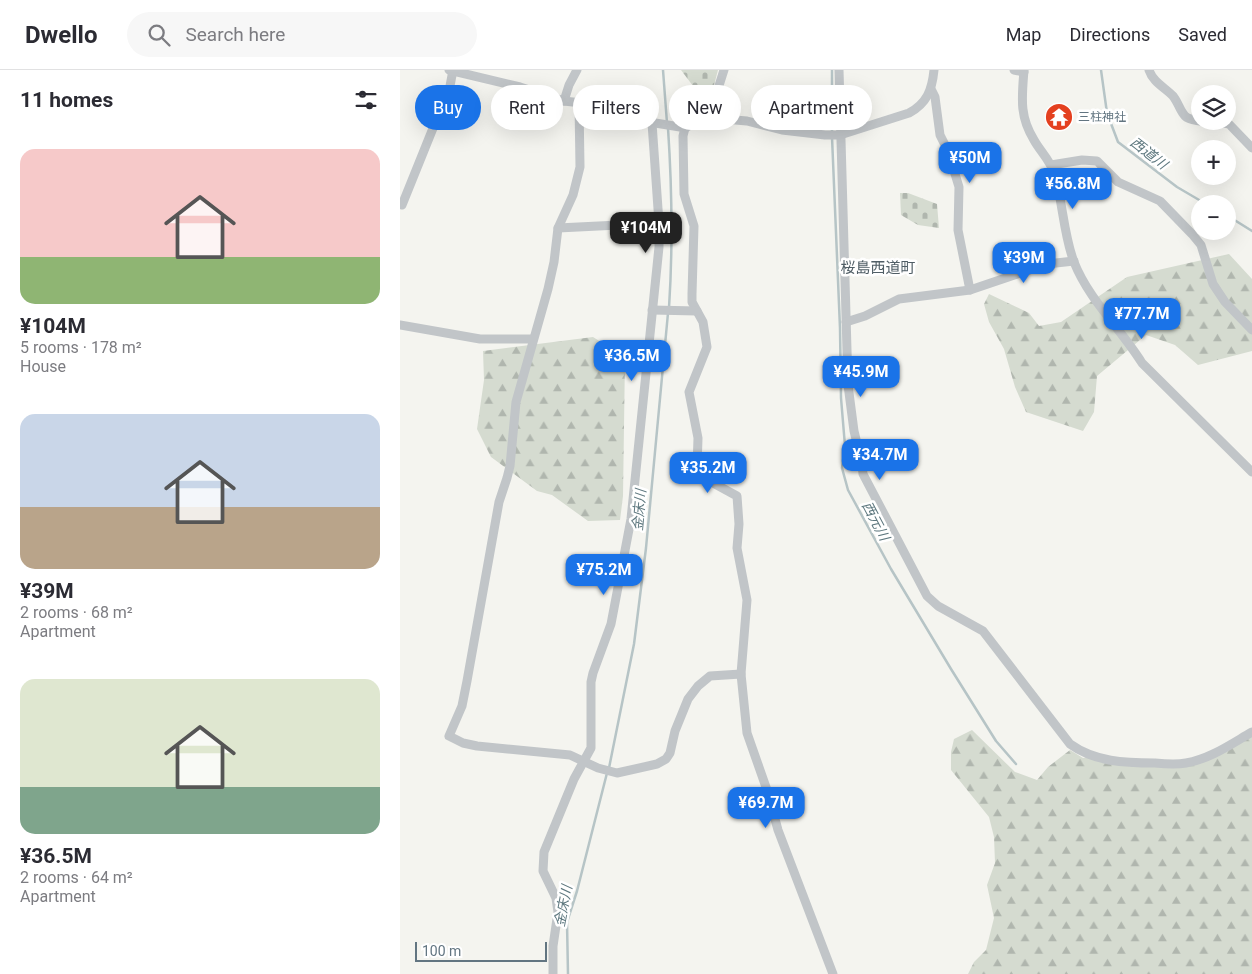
<!DOCTYPE html>
<html lang="en">
<head>
<meta charset="utf-8">
<style>
	:root { --surface:#fff; --page:#f7f7f7; --text:#2b2b33; --muted:#7c7c81; --line:#e1e1e2; --accent:#1a73e8 }
	body { margin:0; font-family:Roboto,"Noto Sans JP",sans-serif; background:var(--page); color:var(--text); height:100vh; display:flex; flex-direction:column; font-size:19px; white-space:nowrap }
	* { box-sizing:border-box; margin:0 }
	p { font-size:16px; color:var(--muted) }
	.icon { flex:none; width:28px; height:28px; fill:none; stroke:currentColor; stroke-width:2; stroke-linecap:round; stroke-linejoin:round }
	.map { position:relative; flex:1; overflow:hidden }
	.panel { display:flex; flex-direction:column; background:var(--surface); width:400px }
	.panel>* { flex:none }
	.top-card { position:absolute; left:15px; top:15px; width:475px; height:45px; display:flex; gap:10px }
	.tools { position:absolute; left:791px; top:15px; display:grid; gap:10px }
	.tools a { display:grid; place-items:center; width:45px; height:45px; border-radius:50%; background:var(--surface); box-shadow:0 5px 20px #0002; font-size:25px }
	.scale { position:absolute; left:15px; bottom:12px; width:132px; box-sizing:border-box; padding-left:5px; border:2px solid #627581; border-top:0; font-size:14px; line-height:18px; white-space:nowrap; color:#627581; -webkit-text-stroke:4px #fff; paint-order:stroke }
	.price { position:absolute; translate:-50% -42px; padding:0 11px; border-radius:10px; background:var(--accent); color:#fff; font-size:16px; line-height:32px; filter:drop-shadow(0 1px 2px #0008) }
	.price::after { content:''; position:absolute; left:50%; top:30px; width:15px; height:11px; margin-left:-8px; background:inherit; clip-path:polygon(0 0,100% 0,50% 100%) }
	.price.active { background:#222; color:#fff }
	ul { padding:0; list-style:none }
	li { display:grid; align-content:center; gap:10px; height:265px; padding:0 20px }
	li span { display:grid; place-items:center; height:155px; border-radius:15px; color:#555 }
	li>.icon { margin-inline-start:auto }
	span .icon { width:90px; height:90px; fill:#fffc; stroke-width:1 }
	li b { font-size:21px }
	h2 { display:flex; justify-content:space-between; align-items:center; height:60px; padding:0 20px; font-size:21px }
	.tag { padding:0 18px; border-radius:22px; background:var(--surface); box-shadow:0 5px 20px #0002; font-size:18px; line-height:45px }
	.tag.active { background:var(--accent); color:#fff }
	header { display:flex; align-items:center; gap:30px; box-sizing:border-box; height:70px; padding:0 25px; background:var(--surface); border-bottom:1px solid var(--line) }
	header strong { font-size:24px }
	nav { display:flex; gap:28px; margin-inline-start:auto; font-size:18px }
	.search { width:350px; height:45px; background:var(--page); display:flex; align-items:center; gap:12px; box-sizing:border-box; padding:0 18px; border-radius:28px; color:var(--muted); font-size:19px }
	main { display:flex; flex:1; min-height:0 }
	.map>svg:first-child { display:block }
	.forest { fill:url(#forest-firs) }
	.cemetery { fill:url(#cemetery-stones) }
	.lines { fill:none; stroke-linecap:round; stroke-linejoin:round }
	.stream { stroke:#b6c4c6; stroke-width:2.5 }
	.minor { stroke:#c1c5c8; stroke-width:9 }
	.labels { text-anchor:middle; dominant-baseline:central; stroke-width:5; stroke-linejoin:round; paint-order:stroke }
	.poi-label { font-size:12px; fill:#627581; stroke:#fff; text-anchor:start }
	.water-label { font-size:14px; font-style:italic; fill:#5e787f; stroke:#fff }
	.quarter-label { font-size:15px; fill:#505e66; stroke:#fff }
</style>
</head>
<body>
<header>
<strong>Dwello</strong>
<div class="search"><svg class="icon" aria-label="search" viewBox="0 0 24 24"><circle cx="10" cy="10" r="6"/><path d="M15 15l6 6"/></svg>Search here</div>
<nav><a>Map</a><a>Directions</a><a>Saved</a></nav>
</header>
<main>
<section class="panel">
<h2>11 homes<svg class="icon" aria-label="filters" viewBox="0 0 24 24"><path d="M4 7h16M4 17h16"/><circle cx="9" cy="7" r="2"/><circle cx="15" cy="17" r="2"/></svg></h2>
<ul>
<li><span style="background:linear-gradient(#f6c9c9 70%,#8fb573 0)"><svg class="icon" aria-label="home" viewBox="0 0 24 24"><path d="M3 11l9-7 9 7M6 9v11h12V9"/></svg></span><div><b>¥104M</b><p>5 rooms · 178 m²</p><p>House</p></div></li>
<li><span style="background:linear-gradient(#c9d6e8 60%,#b9a48a 0)"><svg class="icon" aria-label="home" viewBox="0 0 24 24"><path d="M3 11l9-7 9 7M6 9v11h12V9"/></svg></span><div><b>¥39M</b><p>2 rooms · 68 m²</p><p>Apartment</p></div></li>
<li><span style="background:linear-gradient(#dfe7d0 70%,#7fa58c 0)"><svg class="icon" aria-label="home" viewBox="0 0 24 24"><path d="M3 11l9-7 9 7M6 9v11h12V9"/></svg></span><div><b>¥36.5M</b><p>2 rooms · 64 m²</p><p>Apartment</p></div></li>
</ul>
</section>
<div class="map">
<svg width="852" height="904" viewBox="0 0 852 904">
	<defs>
		<pattern id="forest-firs" width="22" height="20" patternUnits="userSpaceOnUse" patternTransform="scale(1.25)"><rect width="22" height="20" fill="#d5dbd0"/><path d="M5 1l3.5 6h-7zM16 11l3.5 6h-7z" fill="#b0b6ae"/></pattern>
		<pattern id="cemetery-stones" width="16" height="16" patternUnits="userSpaceOnUse" patternTransform="scale(1.25)"><rect width="16" height="16" fill="#d5dbd0"/><path d="M2 7V4a2 2 0 0 1 4 0v3zM10 15v-3a2 2 0 0 1 4 0v3z" fill="#b0b6ae"/></pattern>
	</defs>
	<rect width="100%" height="100%" fill="#f4f4ef"/>
	<g class="forest">
		<path d="M829,184L852,209V281L798,295L775,275L746,265L697,306L694,342L683,361L626,342L615,317L604,279L589,252L584,234L589,224L629,243L639,256L661,252L727,207Z"/>
		<path d="M193,267L225,287L223,426L220,450L188,451L152,425L137,421L91,387L77,359L84,310L83,281Z"/>
		<path d="M572,660L615,702L637,710L648,697L670,680L683,688L690,687L783,697L852,666V904H568L574,892L586,880L594,848L587,815L595,793L594,767L589,747L551,700V682L554,669Z"/>
	</g>
	<g class="cemetery">
		<path d="M281,0H318L308,38L300,44L296,20Z"/>
		<path d="M500,123H508L537,134L539,158L518,155L501,145Z"/>
	</g>
	<g class="lines">
		<g class="stream">
			<path d="M263,0L267,53"/>
			<path d="M432,0V62"/>
			<path d="M701,0L707,43L718,72L777,117L806,134"/>
			<path d="M268,58C272,118 273,177 269,238"/>
			<path d="M432,67L440,258L441,328L445,376L442,398L448,420L491,499L551,599L596,671L616,694"/>
			<path d="M828,146L852,161"/>
			<path d="M209,698L234,574L246,478L268,243"/>
			<path d="M168,904L167,852L177,821L207,703"/>
		</g>
		<g class="minor">
			<path d="M49,0L120,17L164,31L199,35L217,40L243,51L280,57L285,58L310,44L324,0"/>
			<path d="M439,0L448,315L454,361L462,394L463,404L527,526L538,536L583,561L670,674C695,692 725,693 755,693C765,694 776,695 786,693C810,689 831,674 852,662"/>
			<path d="M614,0L624,2"/>
			<path d="M624,0C622,27 619,46 634,70C640,81 650,90 654,103C663,131 663,163 674,192C689,230 721,259 742,293L852,402"/>
			<path d="M749,0C753,12 764,17 773,26C778,32 780,41 785,46C789,50 795,50 800,51"/>
			<path d="M531,19L535,27L540,65L548,81L559,117L558,160L570,220"/>
			<path d="M164,31L169,15L177,0"/>
			<path d="M179,33L180,97L173,125L158,158L154,192L148,219L116,332L110,396L107,408L99,432L67,611L62,636L49,666L63,673L77,676L170,685L198,698L217,703L257,694L266,689L270,683L275,661L288,629L298,616L310,606L341,604"/>
			<path d="M310,44L324,49L347,51L382,60L425,65H440L509,43C527,33 532,20 534,0"/>
			<path d="M803,51L820,52L829,54L852,78"/>
			<path d="M285,58L283,66L284,124L294,156L292,224V232L303,252L307,277L289,322L298,368L297,399L315,414L337,426L339,454L337,478L347,530L341,604L347,663L367,720L378,760L433,904"/>
			<path d="M651,95L682,90L697,91L718,112L760,131L792,164L801,175L813,214L825,232L852,260"/>
			<path d="M2,135L50,16L53,0"/>
			<path d="M158,158L259,153"/>
			<path d="M252,240L297,241"/>
			<path d="M446,252L465,246L499,229L570,220L647,194L674,191"/>
			<path d="M0,255L80,269H133"/>
			<path d="M153,904V876L158,842L156,828L143,801L144,782L174,709L191,678V612L193,603L211,554L231,449L259,177V153L252,53"/>
		</g>
	</g>
	<defs>
		<symbol id="temple-disc" viewBox="-11 -11 22 22"><circle r="9.5" fill="#e4401f" stroke="#fff"/><path d="M0-6L5-2H3V0L6.5 2.5H4V6H1.5V3h-3V6H-4V2.5H-6.5L-3 0V-2H-5Z" fill="#fff"/></symbol>
	</defs>
	<g fill-rule="evenodd">
		<use href="#temple-disc" x="643" y="31" width="32" height="32"/>
	</g>
	<g class="labels">
		<g class="poi-label">
			<text x="678" y="47">三柱神社</text>
		</g>
		<g class="water-label">
			<text transform="translate(749 83) rotate(38)">西道川</text>
			<text transform="translate(239 440) rotate(-85)">金床川</text>
			<text transform="translate(476 451) rotate(62)">西元川</text>
			<text transform="translate(163 836) rotate(-79)">金床川</text>
		</g>
		<g class="quarter-label">
			<text x="478" y="198">桜島西道町</text>
		</g>
	</g>
</svg>
<div class="tools">
<a><svg class="icon" aria-label="layers" viewBox="0 0 24 24"><path d="M12 4l9 5-9 5-9-5zM3 14l9 5 9-5"/></svg></a>
<a>+</a>
<a>−</a>
</div>
<div class="scale">100 m</div>
<b class="price" style="left:570px;top:114px">¥50M</b>
<b class="price" style="left:673px;top:140px">¥56.8M</b>
<b class="price active" style="left:246px;top:184px">¥104M</b>
<b class="price" style="left:624px;top:214px">¥39M</b>
<b class="price" style="left:742px;top:270px">¥77.7M</b>
<b class="price" style="left:232px;top:312px">¥36.5M</b>
<b class="price" style="left:461px;top:328px">¥45.9M</b>
<b class="price" style="left:480px;top:411px">¥34.7M</b>
<b class="price" style="left:308px;top:424px">¥35.2M</b>
<b class="price" style="left:204px;top:526px">¥75.2M</b>
<b class="price" style="left:366px;top:759px">¥69.7M</b>
<div class="top-card">
<a class="tag active">Buy</a>
<a class="tag">Rent</a>
<a class="tag">Filters</a>
<a class="tag">New</a>
<a class="tag">Apartment</a>
</div>
</div>
</main>
</body>
</html>
